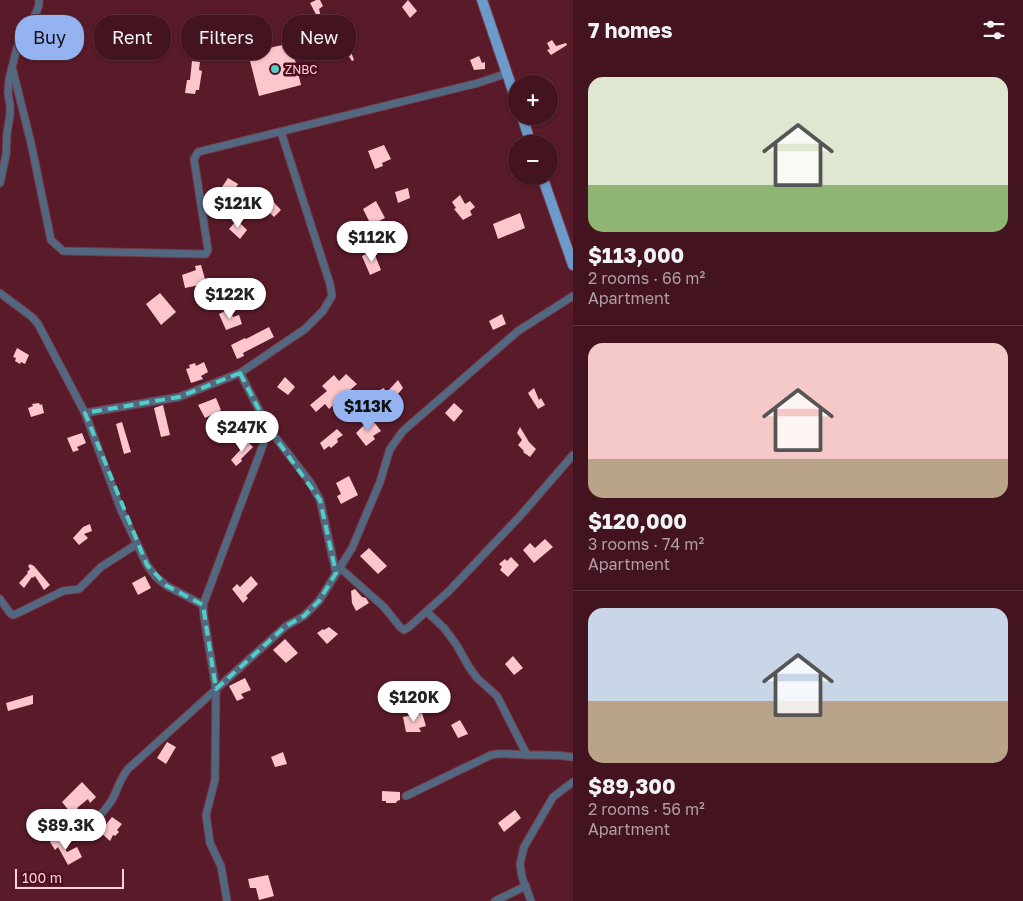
<!DOCTYPE html>
<html lang="en">
<head>
<meta charset="utf-8">
<style>
	:root { --surface:#43141f; --page:#4a1d28; --text:#f1f3f6; --muted:#af9ea4; --line:#5b333d; --accent:#95b2f1 }
	body { margin:0; font-family:"Golos Text",sans-serif; background:var(--page); color:var(--text); height:100vh; display:flex; flex-direction:column; font-size:19px; white-space:nowrap }
	* { box-sizing:border-box; margin:0 }
	p { font-size:16px; color:var(--muted) }
	.icon { flex:none; width:28px; height:28px; fill:none; stroke:currentColor; stroke-width:2; stroke-linecap:round; stroke-linejoin:round }
	.map { position:relative; flex:1; overflow:hidden }
	.side { display:flex; flex-direction:column; background:var(--surface); width:450px }
	.side>* { flex:none }
	.hud { position:absolute; left:15px; top:15px; width:475px; height:45px; display:flex; gap:10px }
	.tools { position:absolute; left:508px; top:75px; display:grid; gap:10px }
	.tools a { display:grid; place-items:center; width:50px; height:50px; border-radius:50%; background:var(--surface); box-shadow:0 1px 4px #0004,0 0 0 1px var(--line); font-size:25px }
	.scale { position:absolute; left:15px; bottom:12px; width:109px; box-sizing:border-box; padding-left:5px; border:2px solid #fcd3d8; border-top:0; font-size:14px; line-height:18px; white-space:nowrap; color:#fcd3d8; -webkit-text-stroke:4px #4d0f1f; paint-order:stroke }
	.price { position:absolute; translate:-50% -42px; padding:0 11px; border-radius:18px; background:#fff; color:#222; font-size:16px; line-height:32px; filter:drop-shadow(0 1px 2px #0008) }
	.price::after { content:''; position:absolute; left:50%; top:30px; width:15px; height:11px; margin-left:-8px; background:inherit; clip-path:polygon(0 0,100% 0,50% 100%) }
	.price.active { background:var(--accent); color:#111 }
	ul { padding:0; list-style:none }
	li { display:grid; align-content:center; gap:10px; height:265px; padding:0 15px }
	li+li { border-top:1px solid var(--line) }
	li span { display:grid; place-items:center; height:155px; border-radius:15px; color:#555 }
	li>.icon { margin-inline-start:auto }
	span .icon { width:90px; height:90px; fill:#fffc; stroke-width:1 }
	li b { font-size:21px }
	h2 { display:flex; justify-content:space-between; align-items:center; height:60px; padding:0 15px; font-size:21px }
	.tag { padding:0 18px; border-radius:20px; background:var(--surface); box-shadow:0 1px 4px #0004,0 0 0 1px var(--line); font-size:18px; line-height:45px }
	.tag.active { background:var(--accent); color:#111 }
	main { display:flex; flex:1; min-height:0 }
	.map>svg:first-child { display:block }
	.building { fill:#fcc6cc }
	.lines { fill:none; stroke-linecap:round; stroke-linejoin:round }
	.street-casing { stroke:#763b48; stroke-width:9 }
	.primary-casing { stroke:#763b48; stroke-width:12 }
	.street { stroke:#516880; stroke-width:7 }
	.primary { stroke:#6b9acb; stroke-width:10 }
	.marked { fill:none; stroke:#54cdc7; stroke-width:4; stroke-dasharray:10 6; stroke-linejoin:round }
	.poi-dot { fill:#54cdc7; stroke:#4d0f1f; stroke-width:2 }
	.labels { text-anchor:middle; dominant-baseline:central; stroke-width:5; stroke-linejoin:round; paint-order:stroke }
	.poi-label { font-size:12px; fill:#fcd3d8; stroke:#4d0f1f; text-anchor:start }
</style>
</head>
<body>
<main>
<div class="map">
<svg width="573" height="901" viewBox="0 0 573 901">
	<rect width="100%" height="100%" fill="#591a29"/>
	<g class="building">
		<path d="M316,0H320L323,6L319,9L322,21L320,22L310,3Z"/>
		<path d="M408,0L417,11L410,18L402,7Z"/>
		<path d="M552,40L556,46L566,43L567,45L551,55L547,50L550,49L547,43Z"/>
		<path d="M347,41L354,60L352,61L346,52L342,55L338,46Z"/>
		<path d="M291,43L301,85L259,96L248,53Z"/>
		<path d="M479,56L482,63L485,62V69L474,70L470,60Z"/>
		<path d="M192,61L200,62L199,70L202,71L199,90H196L195,94L185,93L187,80H190Z"/>
		<path d="M384,145L391,159L382,163L383,166L375,169L368,151Z"/>
		<path d="M228,178L238,184L233,193L222,187Z"/>
		<path d="M408,188L410,198L398,203L395,192Z"/>
		<path d="M460,195L465,204L470,201L475,207L470,211L472,215L463,220L454,209L456,208L452,202Z"/>
		<path d="M269,197L281,210L274,217L262,205Z"/>
		<path d="M376,201L385,218L371,225L363,209Z"/>
		<path d="M520,213L525,228L498,239L493,224Z"/>
		<path d="M237,220L247,230L240,239L229,229Z"/>
		<path d="M373,250L381,270L370,275L362,256Z"/>
		<path d="M201,265L205,279L203,280L204,284L185,288L182,275L196,270L195,266Z"/>
		<path d="M160,293L176,312L161,325L146,304Z"/>
		<path d="M230,309L233,317L239,315L242,324L226,330L219,314Z"/>
		<path d="M502,314L506,324L493,330L489,321Z"/>
		<path d="M269,327L274,337L243,353L244,356L237,359L231,345L245,338L246,339Z"/>
		<path d="M17,348L29,355L25,364L21,362L20,364L15,361L16,358L13,357Z"/>
		<path d="M204,362L208,372L201,376L203,379L191,383L186,369L190,368L189,365L195,363L196,366Z"/>
		<path d="M346,374L357,384L329,409L325,404L316,412L310,405L327,391L322,386L334,375L339,381Z"/>
		<path d="M285,377L295,387L288,395L277,387Z"/>
		<path d="M398,380L403,388L398,394L376,403L373,393L384,388L386,393Z"/>
		<path d="M534,388L539,400L541,398L545,405L538,409L528,393Z"/>
		<path d="M216,398L221,410L205,418L198,405Z"/>
		<path d="M39,403L40,405L42,404L44,413L31,417L28,408L33,406L32,404Z"/>
		<path d="M454,403L463,411L454,422L445,413Z"/>
		<path d="M163,405L170,435L161,437L154,408Z"/>
		<path d="M371,418L381,431L373,436L375,439L366,446L356,433Z"/>
		<path d="M122,422L131,452L124,454L116,424Z"/>
		<path d="M520,427L529,442L536,449L530,457L523,452L524,451L518,445L522,440L517,433Z"/>
		<path d="M337,429L343,435L337,439L338,442L331,448L329,446L324,450L320,443Z"/>
		<path d="M82,433L86,443L77,447L79,450L73,452L67,438Z"/>
		<path d="M247,441L253,447L241,459L242,461L236,466L231,460L241,449L240,447Z"/>
		<path d="M349,476L358,495L341,504L337,496L341,494L336,483Z"/>
		<path d="M90,524L92,531L84,534L88,538L79,545L73,538L83,527Z"/>
		<path d="M545,539L553,547L534,563L523,550L530,543L535,548Z"/>
		<path d="M369,548L387,566L378,574L360,556Z"/>
		<path d="M511,557L519,565L508,577L500,570L502,567L499,564L505,559L507,561Z"/>
		<path d="M30,564L34,566L50,585L44,590L35,576L33,578L32,577L24,588L19,583L28,573L27,572L30,569L28,566Z"/>
		<path d="M145,576L151,588L138,595L132,583Z"/>
		<path d="M251,576L258,584L246,596L248,598L243,603L232,589L237,584L240,587Z"/>
		<path d="M355,589L362,597L366,598L369,603L356,611L352,603L351,591Z"/>
		<path d="M329,627L338,634L327,644L317,633L323,629L324,630Z"/>
		<path d="M285,639L298,653L286,663L273,650Z"/>
		<path d="M513,656L523,668L514,675L505,664Z"/>
		<path d="M245,678L251,690L241,694L244,698L237,701L229,686Z"/>
		<path d="M33,695V704L8,711L6,703Z"/>
		<path d="M422,713L426,726L419,728L421,732H406L403,717Z"/>
		<path d="M460,720L468,734L458,738L451,725Z"/>
		<path d="M167,742L176,747L166,764L157,758Z"/>
		<path d="M283,752L287,764L275,767L271,757Z"/>
		<path d="M82,782L96,797L90,803L88,799L77,808L80,812L74,817L62,802Z"/>
		<path d="M382,791L400,792V800L397,801L396,803H386V801H382Z"/>
		<path d="M515,810L521,818L504,832L498,823Z"/>
		<path d="M112,817L122,824L117,830L119,832L115,836L113,835L110,841L100,832Z"/>
		<path d="M56,835L67,852L77,847L82,857L68,865L58,847L55,850L50,842Z"/>
		<path d="M268,875L274,896L259,900L256,888H250L248,879Z"/>
	</g>
	<g class="lines">
		<defs>
			<g id="street">
				<path d="M12,67L31,143L51,240L63,251L201,254H206L208,250L194,159L198,152L478,83L508,73"/>
				<path d="M0,183L6,155L7,133L10,115V105L8,93L9,79L17,48L36,13L39,5V0"/>
				<path d="M0,293L32,317L38,324L85,413L179,397L240,373L305,329L323,311L332,296L330,284L281,132"/>
				<path d="M240,373L269,429L310,482L320,500L336,573"/>
				<path d="M85,413L121,510L147,565L156,577L167,586L203,605"/>
				<path d="M340,568L384,607L400,627L404,630L409,627L449,591L521,515L573,455"/>
				<path d="M0,599L10,613L13,615L16,614L63,591L79,589L101,567L137,544"/>
				<path d="M427,612L444,628L456,644L469,667L477,678L497,696L527,755"/>
				<path d="M406,796L491,755C504,752 515,755 528,755C543,755 558,754 573,757"/>
				<path d="M82,833C93,822 104,813 112,800C118,789 119,780 128,769L286,626L304,616L319,601L352,548L380,482L390,449L403,431L518,331L573,296"/>
				<path d="M227,901L221,866L210,843L206,815L215,780L216,689L204,617L203,605L269,429"/>
				<path d="M495,901L526,886"/>
				<path d="M531,901L522,877L520,864L524,847L553,797L573,782"/>
			</g>
			<g id="primary">
				<path d="M482,0L516,100"/>
				<path d="M522,116L531,144"/>
				<path d="M542,176L573,265"/>
			</g>
		</defs>
		<use href="#street" class="street-casing"/>
		<use href="#primary" class="primary-casing"/>
		<use href="#street" class="street"/>
		<use href="#primary" class="primary"/>
	</g>
	<path class="marked" d="M240,373L269,429L320,500L336,573L319,601L304,616L286,626L216,689L203,605L167,586L147,565L85,413L179,397Z"/>
	<circle class="poi-dot" cx="275" cy="69" r="5"/>
	<g class="labels">
		<g class="poi-label">
			<text x="285" y="69">ZNBC</text>
		</g>
	</g>
</svg>
<div class="tools">
<a>+</a>
<a>−</a>
</div>
<div class="scale">100 m</div>
<b class="price" style="left:238px;top:229px">$121K</b>
<b class="price" style="left:372px;top:263px">$112K</b>
<b class="price" style="left:230px;top:320px">$122K</b>
<b class="price active" style="left:368px;top:432px">$113K</b>
<b class="price" style="left:242px;top:453px">$247K</b>
<b class="price" style="left:414px;top:723px">$120K</b>
<b class="price" style="left:66px;top:851px">$89.3K</b>
<div class="hud">
<a class="tag active">Buy</a>
<a class="tag">Rent</a>
<a class="tag">Filters</a>
<a class="tag">New</a>
</div>
</div>
<section class="side">
<h2>7 homes<svg class="icon" aria-label="filters" viewBox="0 0 24 24"><path d="M4 7h16M4 17h16"/><circle cx="9" cy="7" r="2"/><circle cx="15" cy="17" r="2"/></svg></h2>
<ul>
<li><span style="background:linear-gradient(#dfe7d0 70%,#8fb573 0)"><svg class="icon" aria-label="home" viewBox="0 0 24 24"><path d="M3 11l9-7 9 7M6 9v11h12V9"/></svg></span><div><b>$113,000</b><p>2 rooms · 66 m²</p><p>Apartment</p></div></li>
<li><span style="background:linear-gradient(#f6c9c9 75%,#b9a48a 0)"><svg class="icon" aria-label="home" viewBox="0 0 24 24"><path d="M3 11l9-7 9 7M6 9v11h12V9"/></svg></span><div><b>$120,000</b><p>3 rooms · 74 m²</p><p>Apartment</p></div></li>
<li><span style="background:linear-gradient(#c9d6e8 60%,#b9a48a 0)"><svg class="icon" aria-label="home" viewBox="0 0 24 24"><path d="M3 11l9-7 9 7M6 9v11h12V9"/></svg></span><div><b>$89,300</b><p>2 rooms · 56 m²</p><p>Apartment</p></div></li>
</ul>
</section>
</main>
</body>
</html>
